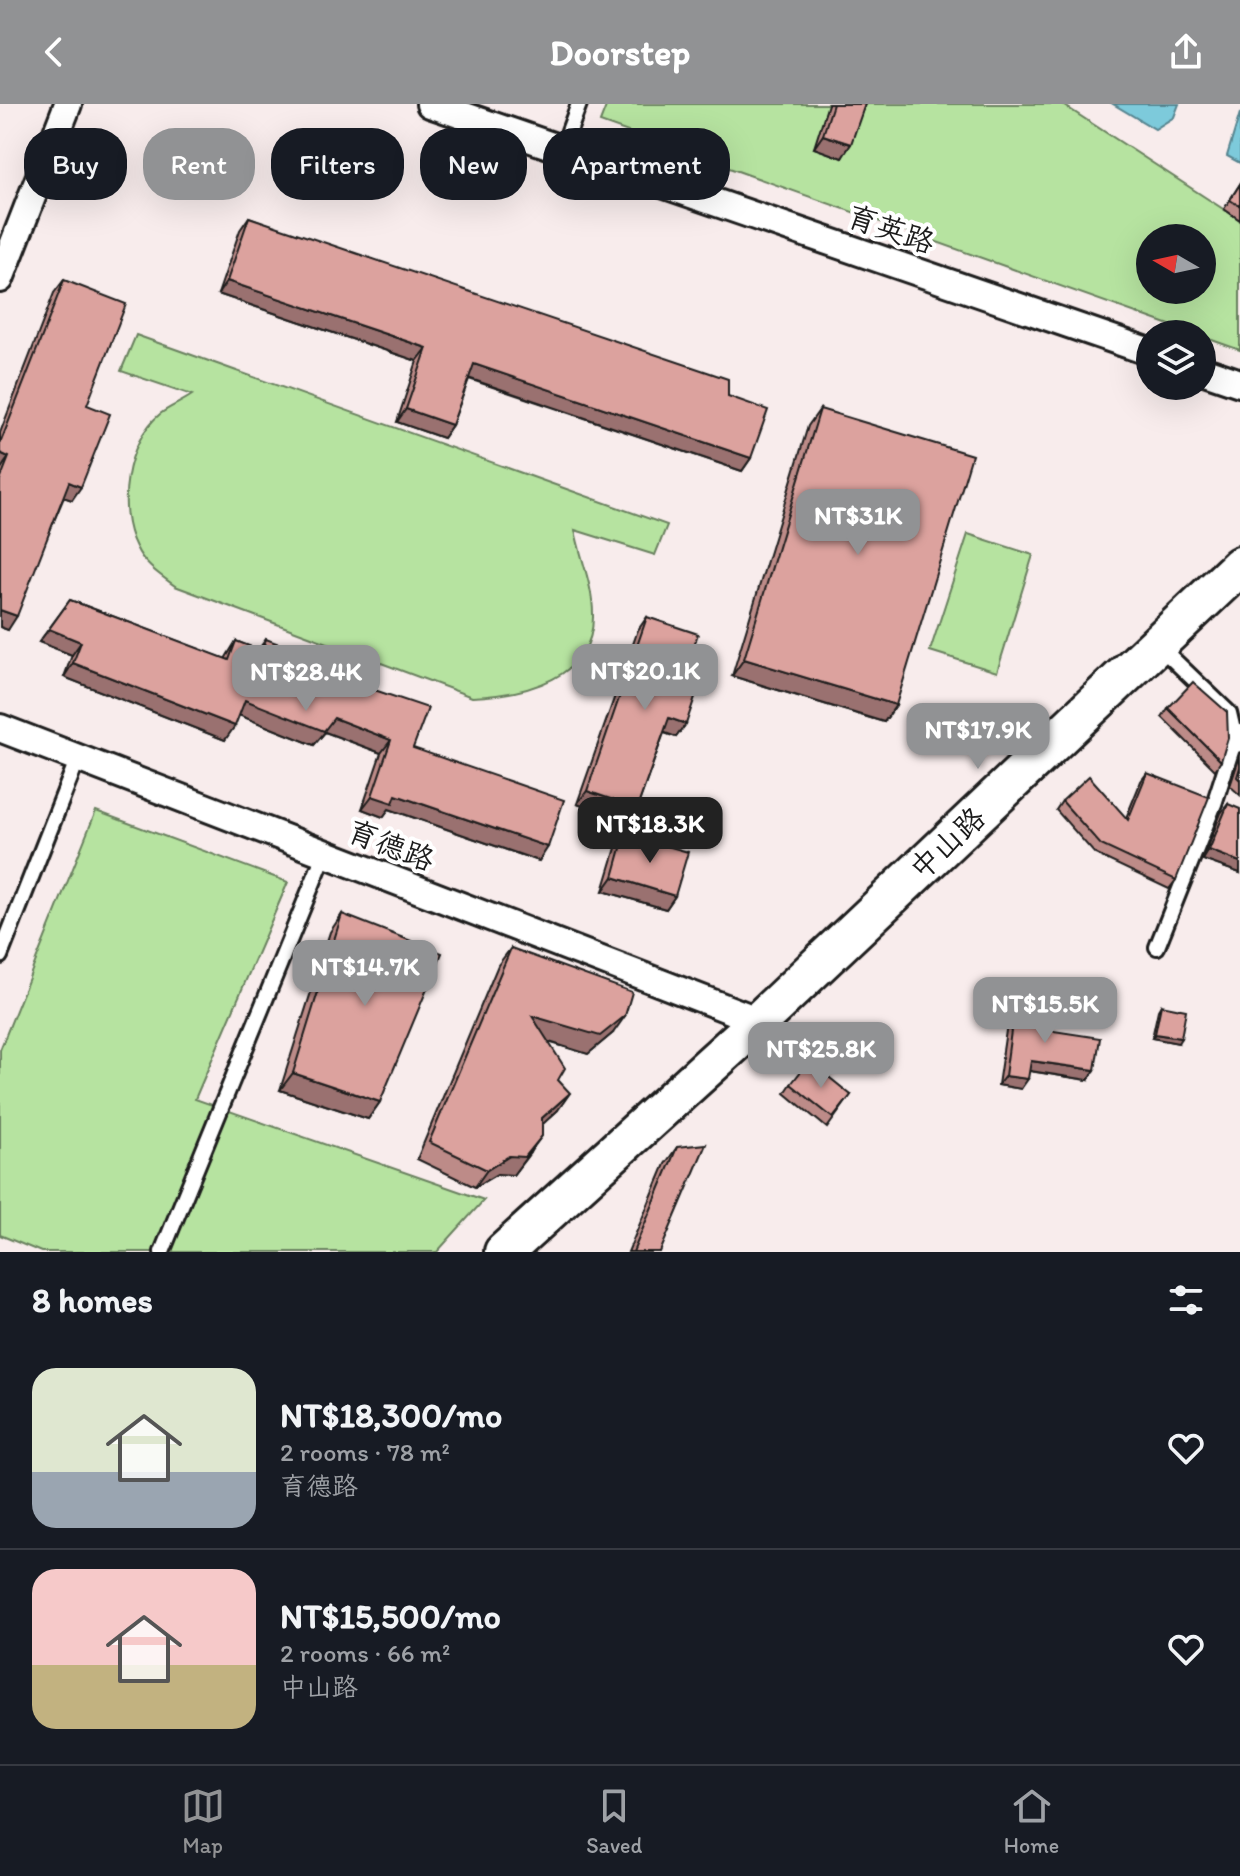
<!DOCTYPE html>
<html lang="en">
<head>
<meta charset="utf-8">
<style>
	:root { --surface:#171b24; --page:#20242c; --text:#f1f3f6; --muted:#9ea1a6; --line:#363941; --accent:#919294 }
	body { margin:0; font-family:Itim,"LXGW WenKai TC",sans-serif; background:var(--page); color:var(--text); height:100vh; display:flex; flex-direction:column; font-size:30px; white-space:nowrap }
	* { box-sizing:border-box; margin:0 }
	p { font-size:26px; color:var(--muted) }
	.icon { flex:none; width:44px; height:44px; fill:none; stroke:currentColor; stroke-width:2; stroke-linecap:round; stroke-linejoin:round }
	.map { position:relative; height:1148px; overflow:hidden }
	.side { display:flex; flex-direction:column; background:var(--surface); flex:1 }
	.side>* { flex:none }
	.hud { position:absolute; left:24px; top:24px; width:800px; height:72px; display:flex; gap:16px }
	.needle { width:52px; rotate:279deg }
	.controls { position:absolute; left:1136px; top:120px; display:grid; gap:16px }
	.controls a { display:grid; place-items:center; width:80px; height:80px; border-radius:50%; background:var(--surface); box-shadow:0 8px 32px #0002; font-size:40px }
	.price { position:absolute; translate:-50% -68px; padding:0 18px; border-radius:16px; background:var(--accent); color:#fff; font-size:26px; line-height:52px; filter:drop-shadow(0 2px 4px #0008) }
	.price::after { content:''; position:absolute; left:50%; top:48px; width:24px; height:18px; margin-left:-12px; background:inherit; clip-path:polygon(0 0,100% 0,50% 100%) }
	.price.selected { background:#222; color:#fff }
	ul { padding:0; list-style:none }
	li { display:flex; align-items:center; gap:24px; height:200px; padding:0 32px }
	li+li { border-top:2px solid var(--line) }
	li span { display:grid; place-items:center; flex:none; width:224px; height:160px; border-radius:24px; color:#555 }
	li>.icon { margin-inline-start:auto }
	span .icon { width:96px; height:96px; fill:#fffc; stroke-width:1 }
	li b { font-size:34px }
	h2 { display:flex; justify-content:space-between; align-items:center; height:96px; padding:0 32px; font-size:34px }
	.pill { padding:0 28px; border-radius:32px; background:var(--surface); box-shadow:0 8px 32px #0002; font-size:28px; line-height:72px }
	.pill.selected { background:var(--accent); color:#fff }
	header { display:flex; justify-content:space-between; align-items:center; height:104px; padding:0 32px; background:var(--accent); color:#fff; font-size:36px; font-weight:800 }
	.dock { display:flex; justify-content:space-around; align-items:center; height:112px; border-top:2px solid var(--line); background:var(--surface); font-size:22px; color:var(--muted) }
	.dock a { display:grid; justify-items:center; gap:4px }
	.dock .selected { color:var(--accent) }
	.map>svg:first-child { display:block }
	.green { fill:#b6e3a0; stroke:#69805e; stroke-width:2; fill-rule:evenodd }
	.water { fill:#7dcadb; stroke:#56848f; stroke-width:2 }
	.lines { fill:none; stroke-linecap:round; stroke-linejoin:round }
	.lane-casing { stroke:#1c1c1c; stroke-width:20 }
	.street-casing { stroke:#1c1c1c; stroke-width:32 }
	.secondary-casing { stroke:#1c1c1c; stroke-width:44 }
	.lane { stroke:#fff; stroke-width:14 }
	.street { stroke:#fff; stroke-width:26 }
	.secondary { stroke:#fff; stroke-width:38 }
	.wall { fill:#bd8b88; stroke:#1c1c1c; stroke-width:2 }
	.shaded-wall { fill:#9a716f; stroke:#1c1c1c; stroke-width:2 }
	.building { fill:#dca29e; stroke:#1c1c1c; stroke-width:2 }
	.labels { text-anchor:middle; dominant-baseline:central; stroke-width:8; stroke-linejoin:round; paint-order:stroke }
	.street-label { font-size:30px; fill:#1c1c1c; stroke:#fff }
</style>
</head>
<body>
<header><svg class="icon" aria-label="back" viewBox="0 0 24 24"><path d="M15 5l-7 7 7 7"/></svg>Doorstep<svg class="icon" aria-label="share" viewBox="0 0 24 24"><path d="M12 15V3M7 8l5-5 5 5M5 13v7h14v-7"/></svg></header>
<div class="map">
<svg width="1240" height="1148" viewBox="0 0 1240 1148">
	<rect width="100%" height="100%" fill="#f8ecec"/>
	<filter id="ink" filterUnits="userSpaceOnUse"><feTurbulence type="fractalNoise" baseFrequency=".0125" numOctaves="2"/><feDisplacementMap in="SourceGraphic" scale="16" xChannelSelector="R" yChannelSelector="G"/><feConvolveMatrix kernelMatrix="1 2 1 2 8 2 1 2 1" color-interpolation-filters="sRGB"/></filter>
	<g filter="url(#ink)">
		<g class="green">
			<path d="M607,0H1062L1240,116V246L600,18ZM1150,134H1202V186H1150Z"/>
			<path d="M136,231L667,421L655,451L575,426C580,453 593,482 593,510C595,575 523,591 472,593L175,482C160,471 144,461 136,443C116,405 126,338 160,310C169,303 182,298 192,291L121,267Z"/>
			<path d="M968,430L1033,451L997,568L930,547Z"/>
			<path d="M96,707L288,778L195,995L484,1096L437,1148H41L0,1131V946Z"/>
		</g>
		<g class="water">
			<path d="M1113,0H1179L1174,13L1155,25Z"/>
			<path d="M1240,9V59L1227,52Z"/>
		</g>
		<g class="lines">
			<defs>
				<g id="lane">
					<path d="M562,46L579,0"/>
					<path d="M1157,843L1214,700L1235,635L1229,609L1158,541"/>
					<path d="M0,852L78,654"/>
					<path d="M162,1148L325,749"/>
				</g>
				<g id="street">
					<path d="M430,0L1150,248"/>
					<path d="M0,175L68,0"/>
					<path d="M1202,266L1240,279"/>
					<path d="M0,624L759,917"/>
					<path d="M1235,635L1240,634"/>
				</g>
				<path id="secondary" d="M504,1148L759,917L1240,462"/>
			</defs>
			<use href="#lane" class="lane-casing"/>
			<use href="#street" class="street-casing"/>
			<use href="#secondary" class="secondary-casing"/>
			<use href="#lane" class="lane"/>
			<use href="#street" class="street"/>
			<use href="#secondary" class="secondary"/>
		</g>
		<g class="wall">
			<path d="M828,0H865L842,54L814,44Z"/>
			<path d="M1240,80V116L1224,105Z"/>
			<path d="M249,113L728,292L751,354L742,367L469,275L452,321L443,334L397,318L417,257L218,190L240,126Z"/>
			<path d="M64,176L87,301L72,396L64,393L8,526L0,523V329L54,189Z"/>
			<path d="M820,305L896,601L884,618L732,572L808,322Z"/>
			<path d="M70,496L225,555L236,537L258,546L266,535L342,575L413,644L539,757L389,705L383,713L362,705L381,649L325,628L314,641L239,611L225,636L64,573L72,551L39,538Z"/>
			<path d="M647,513L680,581L686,620L676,633L664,629L637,704L628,718L577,700L638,526Z"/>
			<path d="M1168,604L1221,657L1215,666L1162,613Z"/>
			<path d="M1240,652V691L1230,682Z"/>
			<path d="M1147,669L1176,776L1169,785L1095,750L1056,706L1062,697L1126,714L1141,677Z"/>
			<path d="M1228,700L1240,769L1203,756L1221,709Z"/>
			<path d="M625,730L675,792L666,805L603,787L616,744Z"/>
			<path d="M342,810L380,998L368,1015L280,986L330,828Z"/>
			<path d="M511,844L613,929L588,950L548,938L558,976V1006L542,1020L530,1049L513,1071L497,1070L475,1083L417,1055L498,861Z"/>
			<path d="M1015,897L1036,919L1047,926L1088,976L1029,967L1021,985L998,981L1009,906Z"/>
			<path d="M1161,901L1178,939L1152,934L1158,906Z"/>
			<path d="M791,980L851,991L827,1024L785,989Z"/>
			<path d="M677,1043L660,1148H628L665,1060Z"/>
		</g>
		<g class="shaded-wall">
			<path d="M823,31L851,40L842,54L814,44Z"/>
			<path d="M227,177L427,244L417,257L218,190Z"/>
			<path d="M474,260L751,354L742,367L465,273Z"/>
			<path d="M406,305L452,321L443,334L397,318Z"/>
			<path d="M0,349L9,353L0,366Z"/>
			<path d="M69,378L81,383L72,396L60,392Z"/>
			<path d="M0,506L17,512L8,526L0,523Z"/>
			<path d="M49,525L81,538L72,551L39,538Z"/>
			<path d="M744,555L896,601L884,618L732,572Z"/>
			<path d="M73,559L235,622L225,636L64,573Z"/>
			<path d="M245,596L334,614L391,636L381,649L325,628L314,641L236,610Z"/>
			<path d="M669,614L686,620L676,633L660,627Z"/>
			<path d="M587,687L637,704L628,718L577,700Z"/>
			<path d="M396,691L548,743L539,757L389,705L383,713L362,705L372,692Z"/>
			<path d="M1209,746L1240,758V769L1203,756Z"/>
			<path d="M613,773L675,792L666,805L603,787Z"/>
			<path d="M532,912H625L613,929L588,950L520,929Z"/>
			<path d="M1155,930L1181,934L1178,939L1152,934Z"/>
			<path d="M1031,957L1095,966L1088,976L1024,966Z"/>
			<path d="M293,969L380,998L368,1015L280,986Z"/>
			<path d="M1005,972L1028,975L1021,985L998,981Z"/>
			<path d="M570,989L558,1006L530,1032L542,1014Z"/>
			<path d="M542,1032L513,1071L497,1070L475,1083L487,1066Z"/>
		</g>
		<g class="building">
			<path d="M833,0H865L851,40L823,31Z"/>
			<path d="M1240,80V102L1230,96Z"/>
			<path d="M249,113L728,275V292L768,306L751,354L474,260L452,321L406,305L427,244L227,177Z"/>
			<path d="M64,176L126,200L87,301L110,310L81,383L69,378L17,512L0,506V376L9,353L0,349V340Z"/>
			<path d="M820,305L972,351L896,601L744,555Z"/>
			<path d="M70,496L229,556L236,537L262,547L266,535L345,565L342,575L428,604L413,644L564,696L548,743L396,691L393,699L372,692L391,636L334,614L324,627L245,596L235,622L73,559L81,538L49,525Z"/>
			<path d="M647,513L698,530L680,581L697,587L686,620L669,614L637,704L587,687Z"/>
			<path d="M1193,578L1227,608L1228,634L1221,657L1168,604Z"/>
			<path d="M1240,663V676L1237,673Z"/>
			<path d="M1147,669L1209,693L1176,776L1101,741L1062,697L1089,672L1128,716Z"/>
			<path d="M1228,700L1240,705V758L1209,746Z"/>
			<path d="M625,730L688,748L675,792L613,773Z"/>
			<path d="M342,810L442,849L380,998L293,969Z"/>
			<path d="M511,844L632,888L625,912L600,932L532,912L565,964L558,976L570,989L542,1014V1032L525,1053L509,1052L487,1066L429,1038Z"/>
			<path d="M1015,897L1039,901L1036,919L1048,921L1047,926L1100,934L1095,966L1031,957L1028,975L1005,972Z"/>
			<path d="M1161,901L1186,906L1181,934L1155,930Z"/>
			<path d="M809,957L851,991L833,1014L791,980Z"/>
			<path d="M706,1040L660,1148H633L677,1043Z"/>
		</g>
	</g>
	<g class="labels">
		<g class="street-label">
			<text transform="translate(891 125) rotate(19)">育英路</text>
			<text transform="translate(947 739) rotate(-43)">中山路</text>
			<text transform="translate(391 741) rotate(21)">育德路</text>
		</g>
	</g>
</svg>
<div class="controls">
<a><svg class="needle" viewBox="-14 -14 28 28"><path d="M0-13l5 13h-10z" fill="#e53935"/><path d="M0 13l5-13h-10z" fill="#9ea1a6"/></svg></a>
<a><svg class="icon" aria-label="layers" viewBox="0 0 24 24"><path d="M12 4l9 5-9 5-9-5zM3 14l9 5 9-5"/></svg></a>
</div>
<b class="price" style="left:858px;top:453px">NT$31K</b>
<b class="price" style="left:645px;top:608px">NT$20.1K</b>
<b class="price" style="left:306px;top:609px">NT$28.4K</b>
<b class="price" style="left:978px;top:667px">NT$17.9K</b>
<b class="price selected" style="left:650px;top:761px">NT$18.3K</b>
<b class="price" style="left:365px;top:904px">NT$14.7K</b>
<b class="price" style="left:1045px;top:941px">NT$15.5K</b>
<b class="price" style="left:821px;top:986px">NT$25.8K</b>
<div class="hud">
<a class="pill">Buy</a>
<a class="pill selected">Rent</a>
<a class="pill">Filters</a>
<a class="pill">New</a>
<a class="pill">Apartment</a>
</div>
</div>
<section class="side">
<h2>8 homes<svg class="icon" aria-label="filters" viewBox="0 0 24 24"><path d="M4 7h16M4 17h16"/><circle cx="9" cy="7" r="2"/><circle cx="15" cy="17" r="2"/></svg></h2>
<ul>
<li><span style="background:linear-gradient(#dfe7d0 65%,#9aa5b1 0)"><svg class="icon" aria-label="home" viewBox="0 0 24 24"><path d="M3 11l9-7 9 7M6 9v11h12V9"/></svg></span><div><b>NT$18,300/mo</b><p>2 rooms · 78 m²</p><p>育德路</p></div><svg class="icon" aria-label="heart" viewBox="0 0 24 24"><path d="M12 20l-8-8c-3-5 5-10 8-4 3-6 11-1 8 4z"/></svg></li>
<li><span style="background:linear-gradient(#f6c9c9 60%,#c2b280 0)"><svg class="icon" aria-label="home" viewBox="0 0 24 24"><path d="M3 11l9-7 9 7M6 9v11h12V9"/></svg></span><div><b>NT$15,500/mo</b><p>2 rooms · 66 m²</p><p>中山路</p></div><svg class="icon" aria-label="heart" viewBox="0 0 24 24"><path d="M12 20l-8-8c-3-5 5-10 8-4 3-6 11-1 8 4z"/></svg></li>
</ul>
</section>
<nav class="dock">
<a class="selected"><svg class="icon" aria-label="map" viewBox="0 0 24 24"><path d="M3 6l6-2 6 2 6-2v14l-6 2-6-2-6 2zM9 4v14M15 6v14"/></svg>Map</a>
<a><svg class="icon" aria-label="saved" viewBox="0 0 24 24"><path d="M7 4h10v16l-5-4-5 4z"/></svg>Saved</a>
<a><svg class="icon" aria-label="home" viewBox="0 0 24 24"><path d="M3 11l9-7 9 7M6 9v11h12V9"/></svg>Home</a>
</nav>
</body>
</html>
